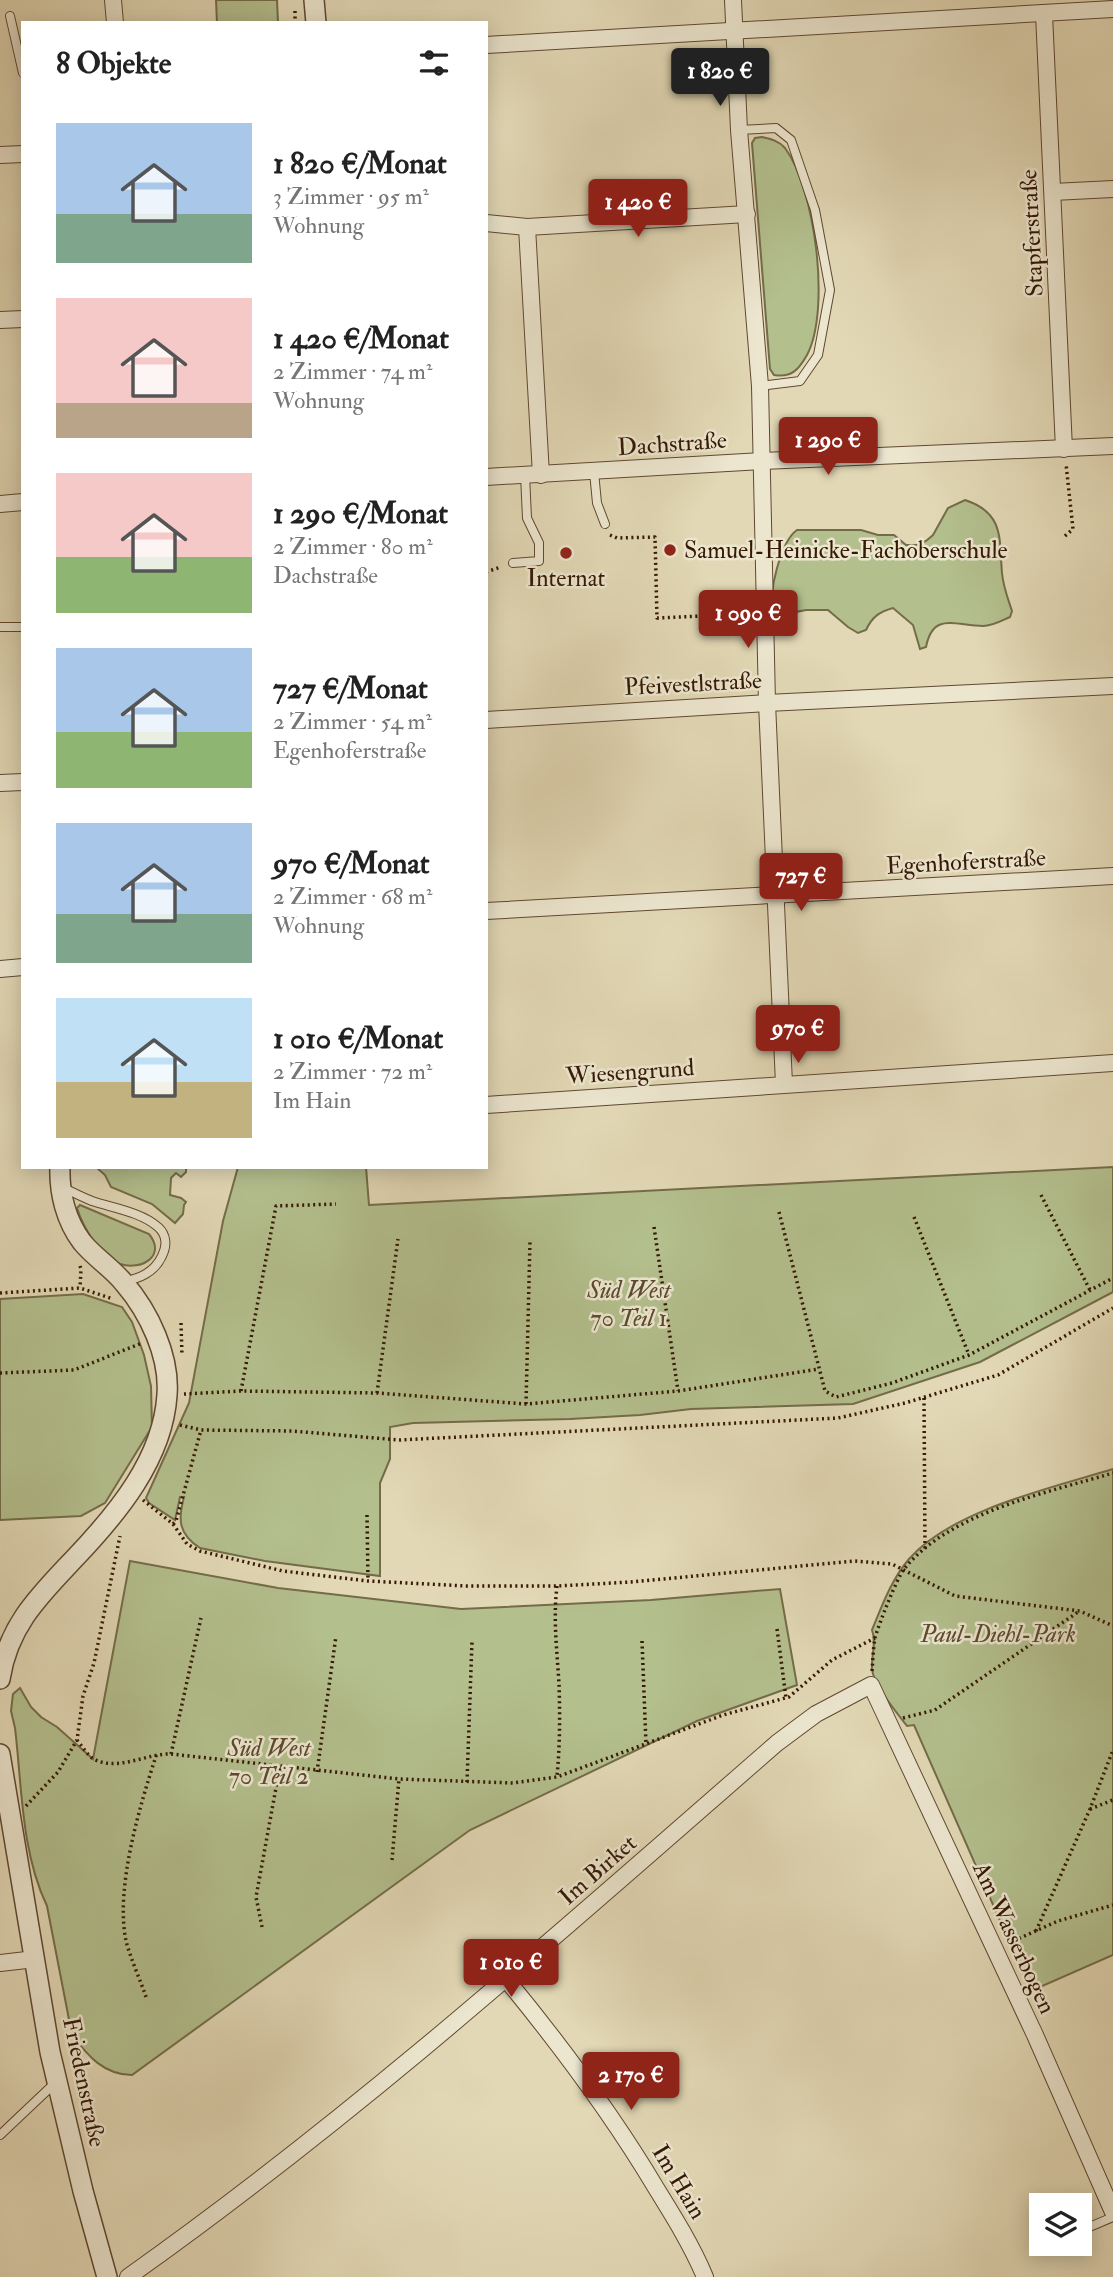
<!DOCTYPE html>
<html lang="de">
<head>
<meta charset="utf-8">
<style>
	:root { --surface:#fff; --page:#f2f2f2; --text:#222; --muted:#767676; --accent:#8f2418 }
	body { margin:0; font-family:"IM FELL Double Pica",serif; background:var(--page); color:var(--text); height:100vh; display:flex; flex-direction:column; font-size:26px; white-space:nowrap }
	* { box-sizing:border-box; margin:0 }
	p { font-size:23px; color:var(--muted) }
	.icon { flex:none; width:38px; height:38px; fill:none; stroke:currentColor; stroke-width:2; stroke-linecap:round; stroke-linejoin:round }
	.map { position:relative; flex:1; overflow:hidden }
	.sheet { position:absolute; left:21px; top:21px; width:467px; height:1148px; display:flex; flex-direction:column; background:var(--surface); border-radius:0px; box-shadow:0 4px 18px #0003 }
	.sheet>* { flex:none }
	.controls { position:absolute; left:1029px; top:2193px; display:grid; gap:14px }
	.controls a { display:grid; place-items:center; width:63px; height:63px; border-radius:0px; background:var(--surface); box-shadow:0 4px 18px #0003; font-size:35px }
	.price { position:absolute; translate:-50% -60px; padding:0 16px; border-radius:7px; background:var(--accent); color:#fff; font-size:23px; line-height:46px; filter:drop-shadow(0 2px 4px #0008) }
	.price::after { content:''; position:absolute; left:50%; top:42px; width:21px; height:16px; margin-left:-10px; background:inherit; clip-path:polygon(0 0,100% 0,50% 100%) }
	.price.on { background:#222; color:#fff }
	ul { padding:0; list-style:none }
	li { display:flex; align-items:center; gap:21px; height:175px; padding:0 35px }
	li span { display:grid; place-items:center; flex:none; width:196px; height:140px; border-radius:0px; color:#555 }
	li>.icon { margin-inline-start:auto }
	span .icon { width:84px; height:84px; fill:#fffc; stroke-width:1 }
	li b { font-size:30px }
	h2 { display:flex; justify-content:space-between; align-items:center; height:84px; padding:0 35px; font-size:30px }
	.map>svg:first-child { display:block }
	.green { fill:#b3bf8d; stroke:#746c49; stroke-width:2 }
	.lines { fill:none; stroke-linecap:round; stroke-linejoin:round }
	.service-casing { stroke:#604831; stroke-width:10 }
	.minor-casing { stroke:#604831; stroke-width:18 }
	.tertiary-casing { stroke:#604831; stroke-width:22 }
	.path { stroke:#351805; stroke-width:3.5; stroke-dasharray:2 3.5; stroke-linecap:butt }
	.service { stroke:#ece6cf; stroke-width:8 }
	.minor { stroke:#ece6cf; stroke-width:16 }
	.tertiary { stroke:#ece6cf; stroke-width:19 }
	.poi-dot { fill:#8f2418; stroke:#ece6cf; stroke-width:2.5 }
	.labels { text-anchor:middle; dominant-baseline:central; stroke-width:5; stroke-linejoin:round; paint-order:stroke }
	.street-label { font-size:24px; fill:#351805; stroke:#ece6cf }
	.poi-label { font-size:24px; fill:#351805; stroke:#ece6cf; text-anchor:start }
	.park-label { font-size:24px; font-style:italic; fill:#5b4a2e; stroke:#ece6cf }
</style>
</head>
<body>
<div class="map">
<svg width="1113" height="2277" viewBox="0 0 1113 2277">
	<rect width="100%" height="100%" fill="#e2d8b5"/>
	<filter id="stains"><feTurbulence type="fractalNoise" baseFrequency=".00286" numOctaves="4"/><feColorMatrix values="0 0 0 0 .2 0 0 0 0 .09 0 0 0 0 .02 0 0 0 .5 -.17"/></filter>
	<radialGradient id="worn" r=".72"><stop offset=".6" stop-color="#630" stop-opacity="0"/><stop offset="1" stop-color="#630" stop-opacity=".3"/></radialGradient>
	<g class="green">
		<path d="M216,0H277L278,23H217Z"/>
		<path d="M762,137C771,139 779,141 785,148C815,188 831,310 807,355C799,369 792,378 774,375L770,369L752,143L755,138Z"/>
		<path d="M965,500C1005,513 999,540 1002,573C1003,586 1008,599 1012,611L1010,617C1001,621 993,626 983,626C956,626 933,611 926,647L920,649L913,625L893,608C879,612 872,617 866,630L858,633L848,627L828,610H806L796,612L790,619L779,623C777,621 774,616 773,614C767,595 781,541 797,530H861L878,535H894L906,545H916L926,541L933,535L948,508Z"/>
		<path d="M96,1167H186V1172L181,1177L176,1173L171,1178L170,1195L181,1198L186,1202L184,1205L183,1214L175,1223L152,1204L111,1187L105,1175Z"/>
		<path d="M238,1167H366L369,1205L1113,1167V1292L980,1362L853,1404L691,1409L640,1415L570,1419L413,1423L390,1427V1459L380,1483V1576L265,1561L200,1548C178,1534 178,1519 184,1497H180L175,1520L149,1503L146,1498L189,1403L223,1221Z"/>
		<path d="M80,1205L149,1234C167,1256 141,1271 120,1264C100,1257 83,1227 77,1208Z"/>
		<path d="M83,1294L122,1307L132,1322L144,1355L151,1386L152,1427L105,1503L81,1516L0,1520V1299Z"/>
		<path d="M1113,1469V1955L1031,1991L914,1725L907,1726C897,1713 873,1684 872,1669C871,1655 877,1643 872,1630C882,1606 891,1580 909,1559C952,1510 1051,1488 1113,1469Z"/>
		<path d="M130,1561L278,1588L461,1609L651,1600L780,1589L797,1685L697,1721L470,1830L132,2075C104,2075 88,2056 72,2035L47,1906C21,1852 22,1786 15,1728L11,1711L13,1694L20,1688L31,1707L41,1717L57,1727L93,1759Z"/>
	</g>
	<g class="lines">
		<defs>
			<g id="service">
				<path d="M10,16L23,73"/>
				<path d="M739,130L776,128L791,140L815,210L830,290L818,355L800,381L760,386"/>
				<path d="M594,472L597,503L605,524"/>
				<path d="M513,563L539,561V543L527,518L525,475"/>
				<path d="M0,627H23"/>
				<path d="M62,1187C72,1192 82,1197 92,1201C113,1208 141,1212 158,1227C167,1235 167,1246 162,1256C154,1273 140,1278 123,1282"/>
				<path d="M0,2135L55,2083"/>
				<path d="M1080,2231L1113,2217"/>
				<path d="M1035,2250L1051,2244"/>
			</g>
			<g id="minor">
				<path d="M113,0L115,23"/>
				<path d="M733,0L739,130L760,386L767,703L784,1084"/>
				<path d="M1044,14L1064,449"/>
				<path d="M486,45L1113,9"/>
				<path d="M0,155L23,154"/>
				<path d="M1053,192L1113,189"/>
				<path d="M486,223L527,227L747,214"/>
				<path d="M527,227L541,475"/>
				<path d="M0,320L23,319"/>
				<path d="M486,477L762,461L1113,446"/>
				<path d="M0,504L23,502"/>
				<path d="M486,720L767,703L1113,686"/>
				<path d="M0,783L23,782"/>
				<path d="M486,911L1113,876"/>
				<path d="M0,969L23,967"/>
				<path d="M486,1105L1113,1063"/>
				<path d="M0,1963L35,1959"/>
				<path d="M506,1979C561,2046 612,2114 656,2188C674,2217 692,2246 705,2277"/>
				<path d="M128,2277C357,2115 566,1927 777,1743L816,1714L871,1685L1035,2035L1113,2212"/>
			</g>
			<g id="tertiary">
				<path d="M314,0L316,23"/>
				<path d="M0,1679C8,1626 39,1596 74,1559C117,1514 163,1459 167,1395C170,1356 149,1312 124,1283C112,1268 94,1257 82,1242C66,1221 59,1193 60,1167"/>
				<path d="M0,1754L50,2052L83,2191L107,2277"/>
			</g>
		</defs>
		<use href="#service" class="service-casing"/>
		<use href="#minor" class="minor-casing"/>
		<use href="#tertiary" class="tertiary-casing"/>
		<g class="path">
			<path d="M295,11V23"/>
			<path d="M610,535L617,538L655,537L657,618L750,614"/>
			<path d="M1065,536L1073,529L1066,464"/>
			<path d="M486,572L501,567"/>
			<path d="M1041,1195L1091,1292"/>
			<path d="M779,1212L825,1391L836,1397L892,1383L969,1355L1113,1278"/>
			<path d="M914,1217L969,1355"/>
			<path d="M654,1227L678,1391"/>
			<path d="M80,1266L81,1269L80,1288"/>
			<path d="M0,1293L80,1288L113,1299"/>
			<path d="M181,1323L182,1356"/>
			<path d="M0,1373L74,1370L142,1343"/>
			<path d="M241,1391L276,1206L336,1204"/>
			<path d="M377,1393L398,1239"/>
			<path d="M184,1394L241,1391L377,1393L526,1404L678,1391L819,1369"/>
			<path d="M924,1398L925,1549"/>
			<path d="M526,1404L530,1241"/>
			<path d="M180,1425L201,1430L292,1431L399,1440L838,1418L905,1403L998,1375L1113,1308"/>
			<path d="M143,1500L173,1524L187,1544L200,1551L283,1571L368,1581L467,1586H557L631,1582L854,1561L892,1564L955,1596L1080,1611L1113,1626"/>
			<path d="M367,1515L368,1581"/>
			<path d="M173,1524L176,1521L201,1430"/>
			<path d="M557,1586C553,1619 557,1650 559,1684C560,1714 560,1745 557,1776"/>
			<path d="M777,1629L786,1698"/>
			<path d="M642,1641L646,1744"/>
			<path d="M872,1671C873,1660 873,1649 875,1638C878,1626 897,1578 904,1569C950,1512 1046,1493 1113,1473"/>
			<path d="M903,1718L935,1710L1078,1612"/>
			<path d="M77,1740C81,1745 87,1754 92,1758C116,1773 146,1753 171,1754L399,1779L513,1783L557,1777L723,1715L789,1697L832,1660L875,1638"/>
			<path d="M171,1754L201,1618"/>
			<path d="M317,1772L336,1636"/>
			<path d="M467,1782L472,1641"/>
			<path d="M26,1806L58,1772L77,1740L83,1696L94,1663L120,1536"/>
			<path d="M1090,1809L1113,1800"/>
			<path d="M392,1860L399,1779"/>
			<path d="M262,1927L256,1897L280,1766"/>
			<path d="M1036,1931L1090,1809L1113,1750"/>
			<path d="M1009,1943L1058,1921L1113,1905"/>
			<path d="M146,1997C140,1979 131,1960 126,1941C115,1887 140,1805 157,1753"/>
		</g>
		<use href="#service" class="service"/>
		<use href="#minor" class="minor"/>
		<use href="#tertiary" class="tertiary"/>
	</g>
	<g class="poi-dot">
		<circle cx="670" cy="550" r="7"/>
		<circle cx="566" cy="553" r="7"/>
	</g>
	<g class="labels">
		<g class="street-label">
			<text transform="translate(1032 233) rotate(-93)">Stapferstraße</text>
			<text transform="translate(672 444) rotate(-4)">Dachstraße</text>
			<text transform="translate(693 684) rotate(-3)">Pfeivestlstraße</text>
			<text transform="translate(966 862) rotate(-3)">Egenhoferstraße</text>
			<text transform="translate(630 1072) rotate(-4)">Wiesengrund</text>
			<text transform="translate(598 1870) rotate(-41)">Im Birket</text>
			<text transform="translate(1014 1938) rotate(65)">Am Wasserbogen</text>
			<text transform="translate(84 2082) rotate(78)">Friedenstraße</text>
			<text transform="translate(679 2182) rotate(59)">Im Hain</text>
		</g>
		<g class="poi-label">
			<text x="684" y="550">Samuel-Heinicke-Fachoberschule</text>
			<text x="566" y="578" text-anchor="middle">Internat</text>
		</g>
		<g class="park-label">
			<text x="629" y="1290">Süd West<tspan x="629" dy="28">70 Teil 1</tspan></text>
			<text x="998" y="1634">Paul-Diehl-Park</text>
			<text x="269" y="1748">Süd West<tspan x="269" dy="28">70 Teil 2</tspan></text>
		</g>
	</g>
	<rect width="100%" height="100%" filter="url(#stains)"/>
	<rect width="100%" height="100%" fill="url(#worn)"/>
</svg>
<div class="controls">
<a><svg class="icon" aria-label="layers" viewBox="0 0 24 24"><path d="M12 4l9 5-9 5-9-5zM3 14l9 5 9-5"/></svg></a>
</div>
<b class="price on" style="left:720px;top:108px">1 820 €</b>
<b class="price" style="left:638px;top:239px">1 420 €</b>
<b class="price" style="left:828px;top:477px">1 290 €</b>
<b class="price" style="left:748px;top:650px">1 090 €</b>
<b class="price" style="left:801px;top:913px">727 €</b>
<b class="price" style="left:798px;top:1065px">970 €</b>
<b class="price" style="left:511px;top:1999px">1 010 €</b>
<b class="price" style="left:631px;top:2112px">2 170 €</b>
<section class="sheet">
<h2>8 Objekte<svg class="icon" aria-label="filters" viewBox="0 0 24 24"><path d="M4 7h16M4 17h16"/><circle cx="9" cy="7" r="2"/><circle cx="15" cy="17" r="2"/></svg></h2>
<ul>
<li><span style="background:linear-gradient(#a9c7e8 65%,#7fa58c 0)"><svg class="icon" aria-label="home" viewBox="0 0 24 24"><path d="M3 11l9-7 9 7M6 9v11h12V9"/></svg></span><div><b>1 820 €/Monat</b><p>3 Zimmer · 95 m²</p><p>Wohnung</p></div></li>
<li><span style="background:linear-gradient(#f6c9c9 75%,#b9a48a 0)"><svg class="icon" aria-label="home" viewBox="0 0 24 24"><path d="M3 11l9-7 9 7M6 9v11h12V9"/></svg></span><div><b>1 420 €/Monat</b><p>2 Zimmer · 74 m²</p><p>Wohnung</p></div></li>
<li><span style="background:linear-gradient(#f6c9c9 60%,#8fb573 0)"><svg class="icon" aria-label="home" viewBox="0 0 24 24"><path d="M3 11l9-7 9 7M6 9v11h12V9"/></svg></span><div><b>1 290 €/Monat</b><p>2 Zimmer · 80 m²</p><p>Dachstraße</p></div></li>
<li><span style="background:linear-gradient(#a9c7e8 60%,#8fb573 0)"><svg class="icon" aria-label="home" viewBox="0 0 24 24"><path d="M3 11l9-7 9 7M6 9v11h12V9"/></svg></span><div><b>727 €/Monat</b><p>2 Zimmer · 54 m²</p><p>Egenhoferstraße</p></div></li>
<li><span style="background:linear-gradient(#a9c7e8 65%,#7fa58c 0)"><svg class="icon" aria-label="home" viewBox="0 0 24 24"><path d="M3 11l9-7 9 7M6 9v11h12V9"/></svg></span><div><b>970 €/Monat</b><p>2 Zimmer · 68 m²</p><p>Wohnung</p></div></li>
<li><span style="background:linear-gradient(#bfe0f5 60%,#c2b280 0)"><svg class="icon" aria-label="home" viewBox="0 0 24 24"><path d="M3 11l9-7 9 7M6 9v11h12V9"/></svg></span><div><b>1 010 €/Monat</b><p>2 Zimmer · 72 m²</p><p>Im Hain</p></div></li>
</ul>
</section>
</div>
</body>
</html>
